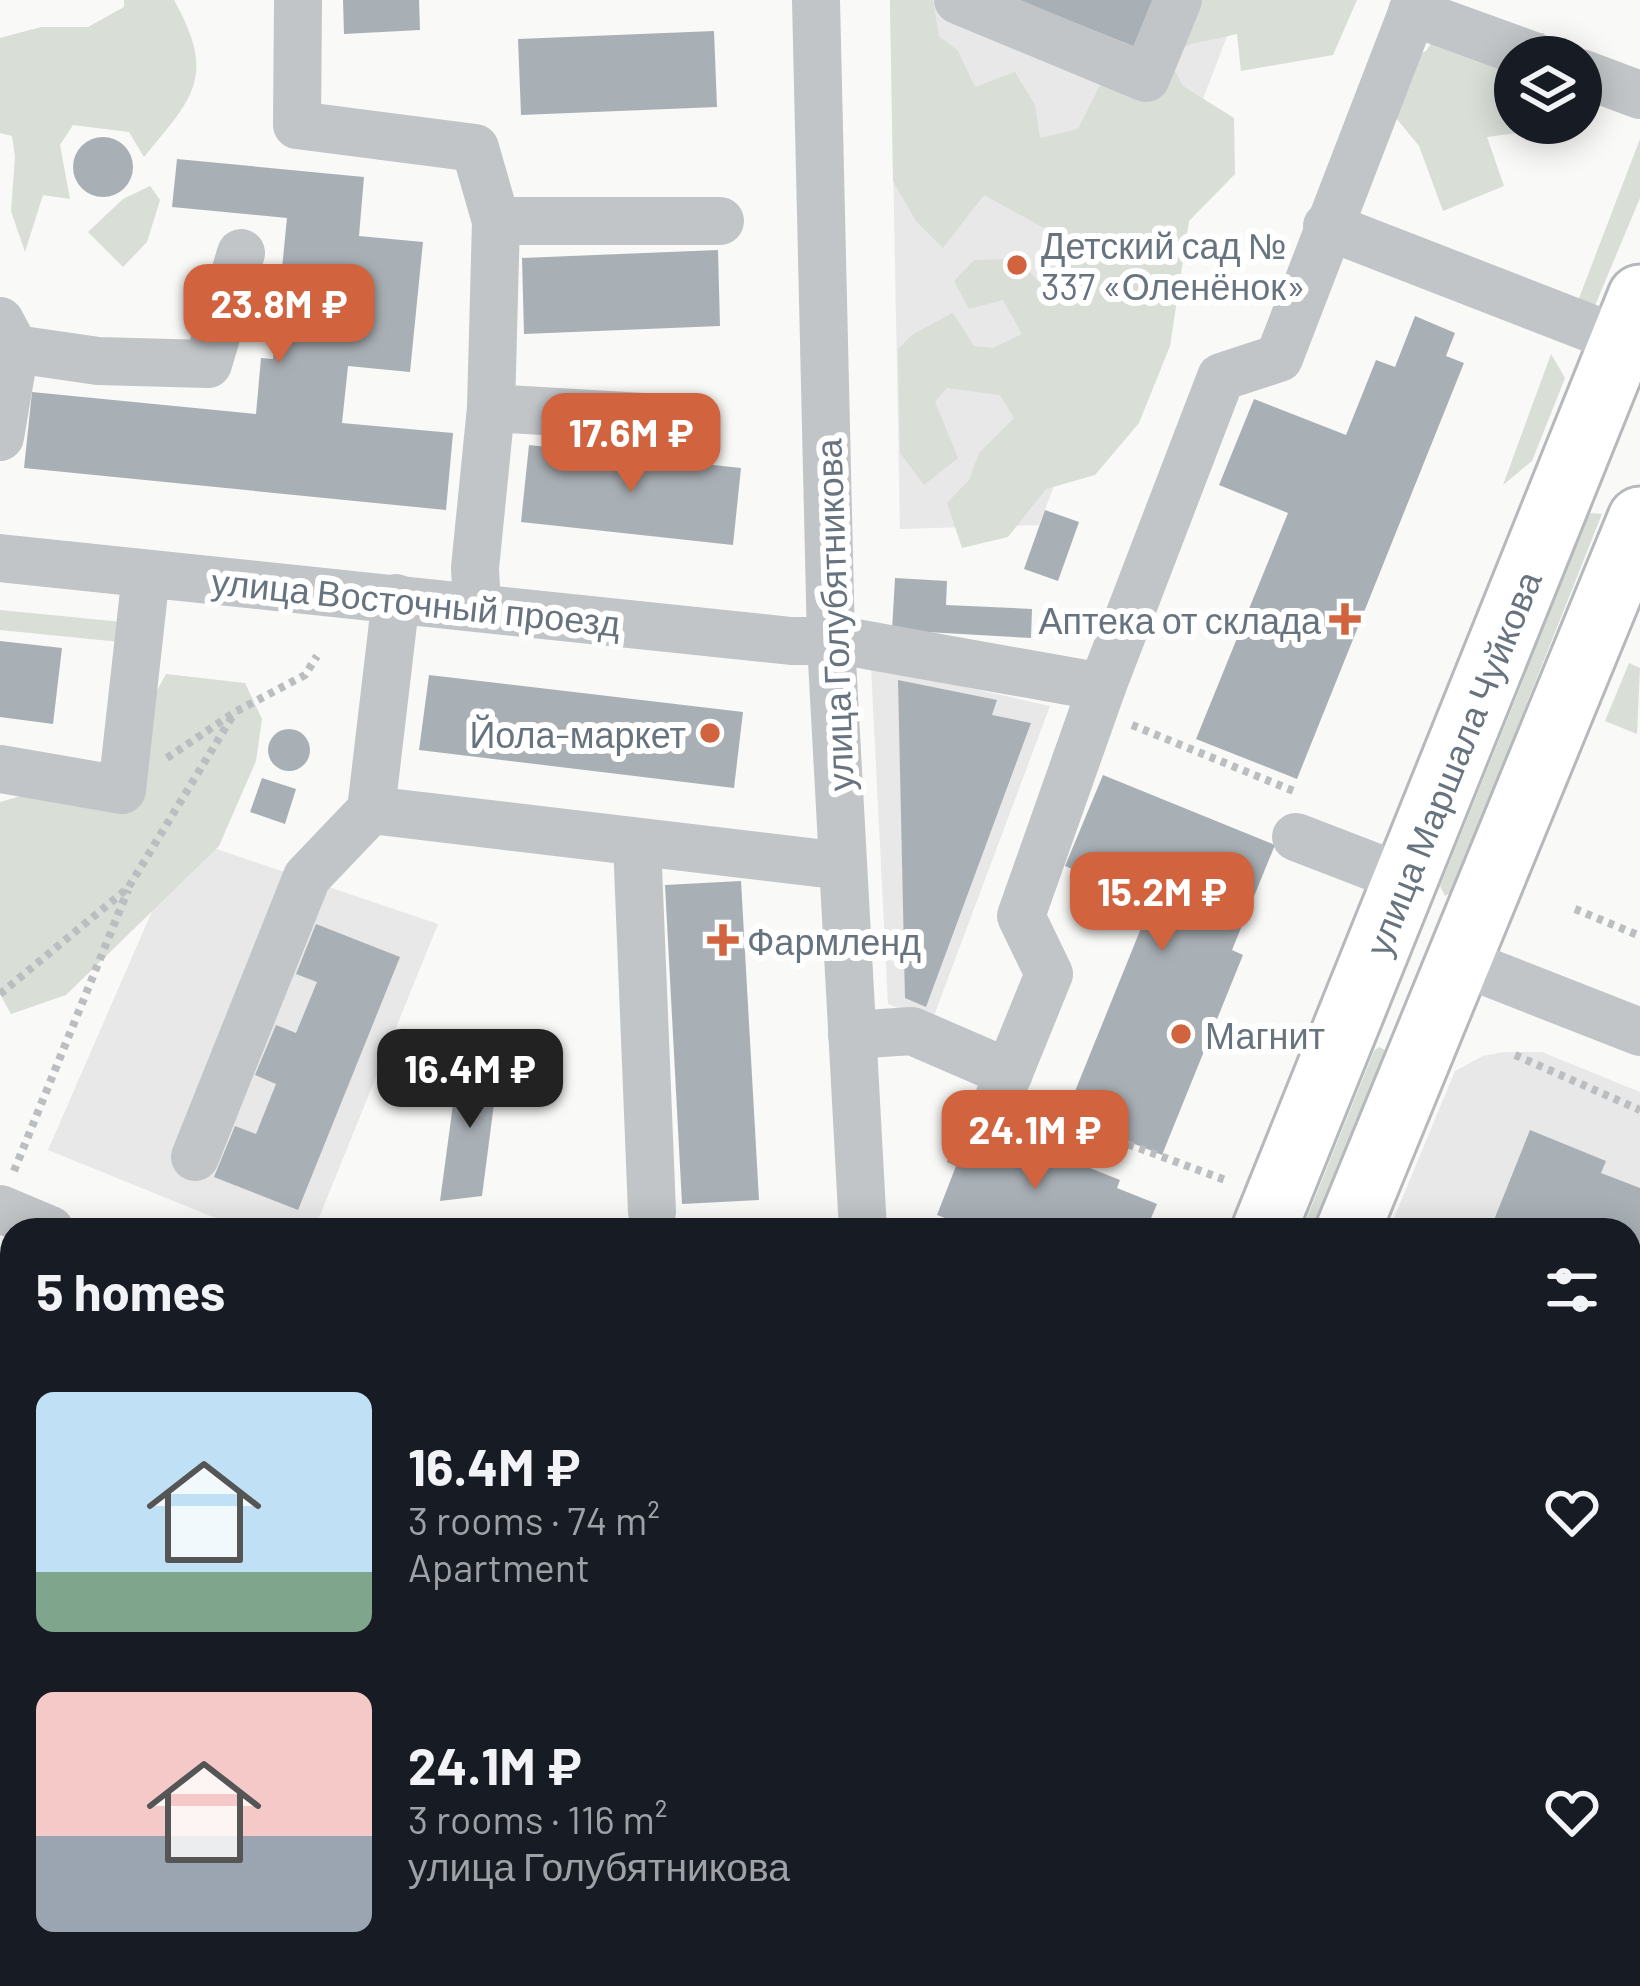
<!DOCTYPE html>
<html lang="en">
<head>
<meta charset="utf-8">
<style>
	:root { --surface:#171b24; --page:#242831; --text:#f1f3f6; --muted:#9ea1a6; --accent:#d1643f }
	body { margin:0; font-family:Barlow,sans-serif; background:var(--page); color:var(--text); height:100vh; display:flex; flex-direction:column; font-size:45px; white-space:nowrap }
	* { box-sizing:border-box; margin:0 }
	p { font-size:39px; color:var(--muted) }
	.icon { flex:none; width:66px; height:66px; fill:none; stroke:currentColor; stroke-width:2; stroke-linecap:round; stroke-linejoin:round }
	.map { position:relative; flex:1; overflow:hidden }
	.panel { position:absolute; left:0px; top:1218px; width:1641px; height:768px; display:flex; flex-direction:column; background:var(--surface); border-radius:36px 36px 0 0; box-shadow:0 6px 30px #0003 }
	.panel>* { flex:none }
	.tools { position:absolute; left:1494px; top:36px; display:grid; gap:24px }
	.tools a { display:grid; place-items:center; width:108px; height:108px; border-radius:50%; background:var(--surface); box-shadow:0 6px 30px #0003; font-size:60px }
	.price { position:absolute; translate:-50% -102px; padding:0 27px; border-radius:24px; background:var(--accent); color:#fff; font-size:39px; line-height:78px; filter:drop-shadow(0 3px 6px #0008) }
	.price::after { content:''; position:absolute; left:50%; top:72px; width:36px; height:27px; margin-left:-18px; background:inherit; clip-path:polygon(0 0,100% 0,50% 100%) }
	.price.on { background:#222; color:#fff }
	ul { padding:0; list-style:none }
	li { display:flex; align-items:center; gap:36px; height:300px; padding:0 36px }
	li span { display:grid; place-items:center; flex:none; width:336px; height:240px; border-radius:18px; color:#555 }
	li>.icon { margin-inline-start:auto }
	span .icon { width:144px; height:144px; fill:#fffc; stroke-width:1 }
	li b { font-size:51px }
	h2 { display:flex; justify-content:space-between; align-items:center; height:144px; padding:0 36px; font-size:51px }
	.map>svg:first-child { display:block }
	.built { fill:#e7e8e7 }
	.green { fill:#d9ded7 }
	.building { fill:#a9b0b5 }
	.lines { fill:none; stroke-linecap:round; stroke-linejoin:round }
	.major-casing { stroke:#b5b9bc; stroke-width:69 }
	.path { stroke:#bbbec0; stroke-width:8; stroke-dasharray:6 6; stroke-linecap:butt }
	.minor { stroke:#c1c5c8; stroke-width:48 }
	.major { stroke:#fff; stroke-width:63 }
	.poi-dot { fill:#d1643f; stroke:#fff; stroke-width:4.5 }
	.labels { text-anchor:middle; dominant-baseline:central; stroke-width:12; stroke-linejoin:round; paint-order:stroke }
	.poi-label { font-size:36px; fill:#67747f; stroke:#fff; text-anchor:start }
	.street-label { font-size:36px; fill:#67747f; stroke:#fff }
</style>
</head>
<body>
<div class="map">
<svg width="1640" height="1986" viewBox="0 0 1640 1986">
	<rect width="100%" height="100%" fill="#f9f9f7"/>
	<g class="built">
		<path d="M890,0H1241L1039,525L900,529Z"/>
		<path d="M871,666L1050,706L932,1021L888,1004Z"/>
		<path d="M184,838L438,924L314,1230H245L48,1150Z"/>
		<path d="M1504,1052H1542L1640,1092V1986H1074L1078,1974H1629V1230H1389L1455,1071L1483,1056Z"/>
	</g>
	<g class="green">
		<path d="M124,0H174C216,76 195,96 144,157L129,132L73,125L60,145L70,199L43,195L25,252L11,211L15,157L12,136L0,133V38L41,27H88L124,7Z"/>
		<path d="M890,0H933L939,36L958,51L975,87L1015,72L1035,105L1040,138L1078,129L1107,71L1197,0H1357L1333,55L1241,71L1237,34L1191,44L1167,56L1183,86L1234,118L1235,174L1189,221L1170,346L1139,423L1095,475L1046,489L1008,537L962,548L947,503L969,480L979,453L1014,418L1000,395L947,388L935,402L958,458L924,485L900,453L898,349L913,334L953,313L974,346L993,348L1022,334L1003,300L969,309L954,281L974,260L1018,259L1049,293L1059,269L1064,239L984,195L943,248L916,221L893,181Z"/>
		<path d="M1446,21L1487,32L1544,33L1551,57H1515V123H1543L1540,130L1487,137L1504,186L1443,211L1419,146L1378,96L1389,66L1426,51Z"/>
		<path d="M1640,139V198L1594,308L1576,306Z"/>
		<path d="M150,186L160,200L147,242L123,267L88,232L123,199Z"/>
		<path d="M1551,354L1565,378L1532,461L1503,485Z"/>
		<path d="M1582,506L1590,513L1602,514L1452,892L1445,896L1440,886L1522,683Z"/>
		<path d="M0,610L132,623L130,643L0,630Z"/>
		<path d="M1629,663L1640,668L1637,734L1605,721Z"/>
		<path d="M166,674L245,683L262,719L256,761L219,846L66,995L11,1014L0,994V802L21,796L93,807Z"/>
		<path d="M1379,1047L1387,1051V1056L1317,1230H1302L1374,1051Z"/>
	</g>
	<g class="building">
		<path d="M343,0H419L420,30L344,34Z"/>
		<path d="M1018,0H1160L1140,49Z"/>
		<path d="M714,31L717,107L521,115L518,39Z"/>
		<circle cx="103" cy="167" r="30"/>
		<path d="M177,159L364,177L359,236L423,242L410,372L348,366L342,423L453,433L446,510L24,468L32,392L256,414L261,358L273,359L287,218L172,207Z"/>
		<path d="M718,250L720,326L524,334L522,258Z"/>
		<path d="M1415,316L1455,333L1446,356L1464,363L1297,779L1196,739L1288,513L1219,485L1254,399L1346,435L1376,360L1395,367Z"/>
		<path d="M529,445L741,468L733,545L521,522Z"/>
		<path d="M1045,510L1079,522L1058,581L1024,569Z"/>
		<path d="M895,578L947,581L946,605L1032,609L1031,638L892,630Z"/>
		<path d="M0,641L62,648L53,724L0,717Z"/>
		<path d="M429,675L743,712L734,788L419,750Z"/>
		<path d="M898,680L997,700L992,715L1031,723L926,1007L905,998Z"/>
		<circle cx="289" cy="750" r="21"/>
		<path d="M1103,775L1275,845L1232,950L1243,955L1162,1155L1065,1116L1152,901L1065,866Z"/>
		<path d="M262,778L296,789L285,824L250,812Z"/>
		<path d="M741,881L759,1200L682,1204L665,885Z"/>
		<path d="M316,924L400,957L298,1210L214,1177L235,1126L256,1134L276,1084L255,1075L276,1025L296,1033L317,982L296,974Z"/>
		<path d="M459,1060L499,1065L482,1196L440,1201Z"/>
		<path d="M1530,1130L1606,1161L1601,1173L1640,1188V1283L1629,1278V1230H1490Z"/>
		<path d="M958,1134L1005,1153L1012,1137L1120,1180L1117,1188L1157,1204L1146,1230H976L937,1215L956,1166L947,1162Z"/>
		<path d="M0,1253L12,1258V1341L0,1336Z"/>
		<path d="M0,1544L12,1549V1632L0,1627Z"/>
		<path d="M1629,1582L1640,1587V1701L1629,1728Z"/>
		<path d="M1629,1909L1640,1914V1986H1578L1554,1976L1550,1986H1359L1364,1974H1629Z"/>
		<path d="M0,1948L12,1953V1974H65L94,1986H0Z"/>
	</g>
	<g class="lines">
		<defs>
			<g id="major">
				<path d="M1264,1230L1640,297"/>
				<path d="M1348,1230L1640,519"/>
				<path d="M960,1986L965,1974"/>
				<path d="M1039,1986L1044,1974"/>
			</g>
		</defs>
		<use href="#major" class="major-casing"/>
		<g class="path">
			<path d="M1132,725L1296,792"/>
			<path d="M167,758L235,712L305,675L317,656"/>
			<path d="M1575,909L1640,936"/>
			<path d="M0,994L128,888L235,712"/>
			<path d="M1515,1055L1640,1110"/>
			<path d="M1038,1111L1228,1181"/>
			<path d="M14,1171L128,890"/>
			<path d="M1308,1974L1314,1986"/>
		</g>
		<g class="minor">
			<path d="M298,0L297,125L475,148L496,221L491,408L475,568L477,607"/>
			<path d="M816,0L831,642L863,1230"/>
			<path d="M958,0L1146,78L1178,0"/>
			<path d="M1412,12L1536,57"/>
			<path d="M1581,73L1640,95"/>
			<path d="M496,221H720"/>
			<path d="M1327,226L1623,341"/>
			<path d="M0,321L15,349L0,437"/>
			<path d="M15,349L98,361L208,364L241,253"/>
			<path d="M491,408L694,420"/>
			<path d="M0,558L791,641H844L1102,687L1221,377L1279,358L1417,0"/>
			<path d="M396,598L371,810L843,866"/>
			<path d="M0,769L122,790L146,574"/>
			<path d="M1296,837L1405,879"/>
			<path d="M637,842L652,1212"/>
			<path d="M1459,961L1640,1032"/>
			<path d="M852,1035L912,1031L1009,1073"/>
			<path d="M999,1097L1049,974L1021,916L1102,687"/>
			<path d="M195,1157L307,877L371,810"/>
			<path d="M0,1209L50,1230"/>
			<path d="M0,1397L12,1402"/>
			<path d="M0,1518L12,1523"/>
			<path d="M1629,1525L1640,1529"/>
			<path d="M0,1733L12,1738"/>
			<path d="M0,1834L12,1839"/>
			<path d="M334,1974L363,1986"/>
			<path d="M567,1974L595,1986"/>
			<path d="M294,1986L298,1974"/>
			<path d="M859,1986L862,1974"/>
		</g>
		<use href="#major" class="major"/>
	</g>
	<g class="poi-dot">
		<circle cx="1017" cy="265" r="12"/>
		<path d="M1339 601h12v12h12v12h-12v12h-12v-12h-12v-12h12z"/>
		<circle cx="710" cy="733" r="12"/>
		<path d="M717 922h12v12h12v12h-12v12h-12v-12h-12v-12h12z"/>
		<circle cx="1181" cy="1034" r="12"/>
	</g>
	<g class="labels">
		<g class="poi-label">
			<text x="1041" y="244">Детский сад №<tspan x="1041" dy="41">337 «Оленёнок»</tspan></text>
			<text x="1321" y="619" text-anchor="end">Аптека от склада</text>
			<text x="686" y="733" text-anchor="end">Йола-маркет</text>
			<text x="747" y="940">Фармленд</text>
			<text x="1205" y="1034">Магнит</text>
		</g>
		<g class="street-label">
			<text transform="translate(416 601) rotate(6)">улица Восточный проезд</text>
			<text transform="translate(833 615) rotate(-92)">улица Голубятникова</text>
			<text transform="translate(1452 763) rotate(-68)">улица Маршала Чуйкова</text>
		</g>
	</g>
</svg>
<div class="tools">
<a><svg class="icon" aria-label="layers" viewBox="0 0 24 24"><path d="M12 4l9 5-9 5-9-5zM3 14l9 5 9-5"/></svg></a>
</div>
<b class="price" style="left:279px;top:366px">23.8M ₽</b>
<b class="price" style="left:631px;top:495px">17.6M ₽</b>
<b class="price" style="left:1162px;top:954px">15.2M ₽</b>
<b class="price on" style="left:470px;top:1131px">16.4M ₽</b>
<b class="price" style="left:1035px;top:1192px">24.1M ₽</b>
<section class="panel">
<h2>5 homes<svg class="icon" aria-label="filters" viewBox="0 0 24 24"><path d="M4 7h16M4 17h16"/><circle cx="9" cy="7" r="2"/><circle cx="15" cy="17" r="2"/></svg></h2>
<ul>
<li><span style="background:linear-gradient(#bfe0f5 75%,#7fa58c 0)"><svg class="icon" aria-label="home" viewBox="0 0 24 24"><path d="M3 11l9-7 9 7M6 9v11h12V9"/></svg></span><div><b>16.4M ₽</b><p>3 rooms · 74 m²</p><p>Apartment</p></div><svg class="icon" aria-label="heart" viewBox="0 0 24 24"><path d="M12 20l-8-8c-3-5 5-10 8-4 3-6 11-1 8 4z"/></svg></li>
<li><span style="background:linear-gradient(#f6c9c9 60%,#9aa5b1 0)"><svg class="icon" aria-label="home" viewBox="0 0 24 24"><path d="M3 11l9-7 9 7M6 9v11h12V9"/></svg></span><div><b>24.1M ₽</b><p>3 rooms · 116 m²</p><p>улица Голубятникова</p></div><svg class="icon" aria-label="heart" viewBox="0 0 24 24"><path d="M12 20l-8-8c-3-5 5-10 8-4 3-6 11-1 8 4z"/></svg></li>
</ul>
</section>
</div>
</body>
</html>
